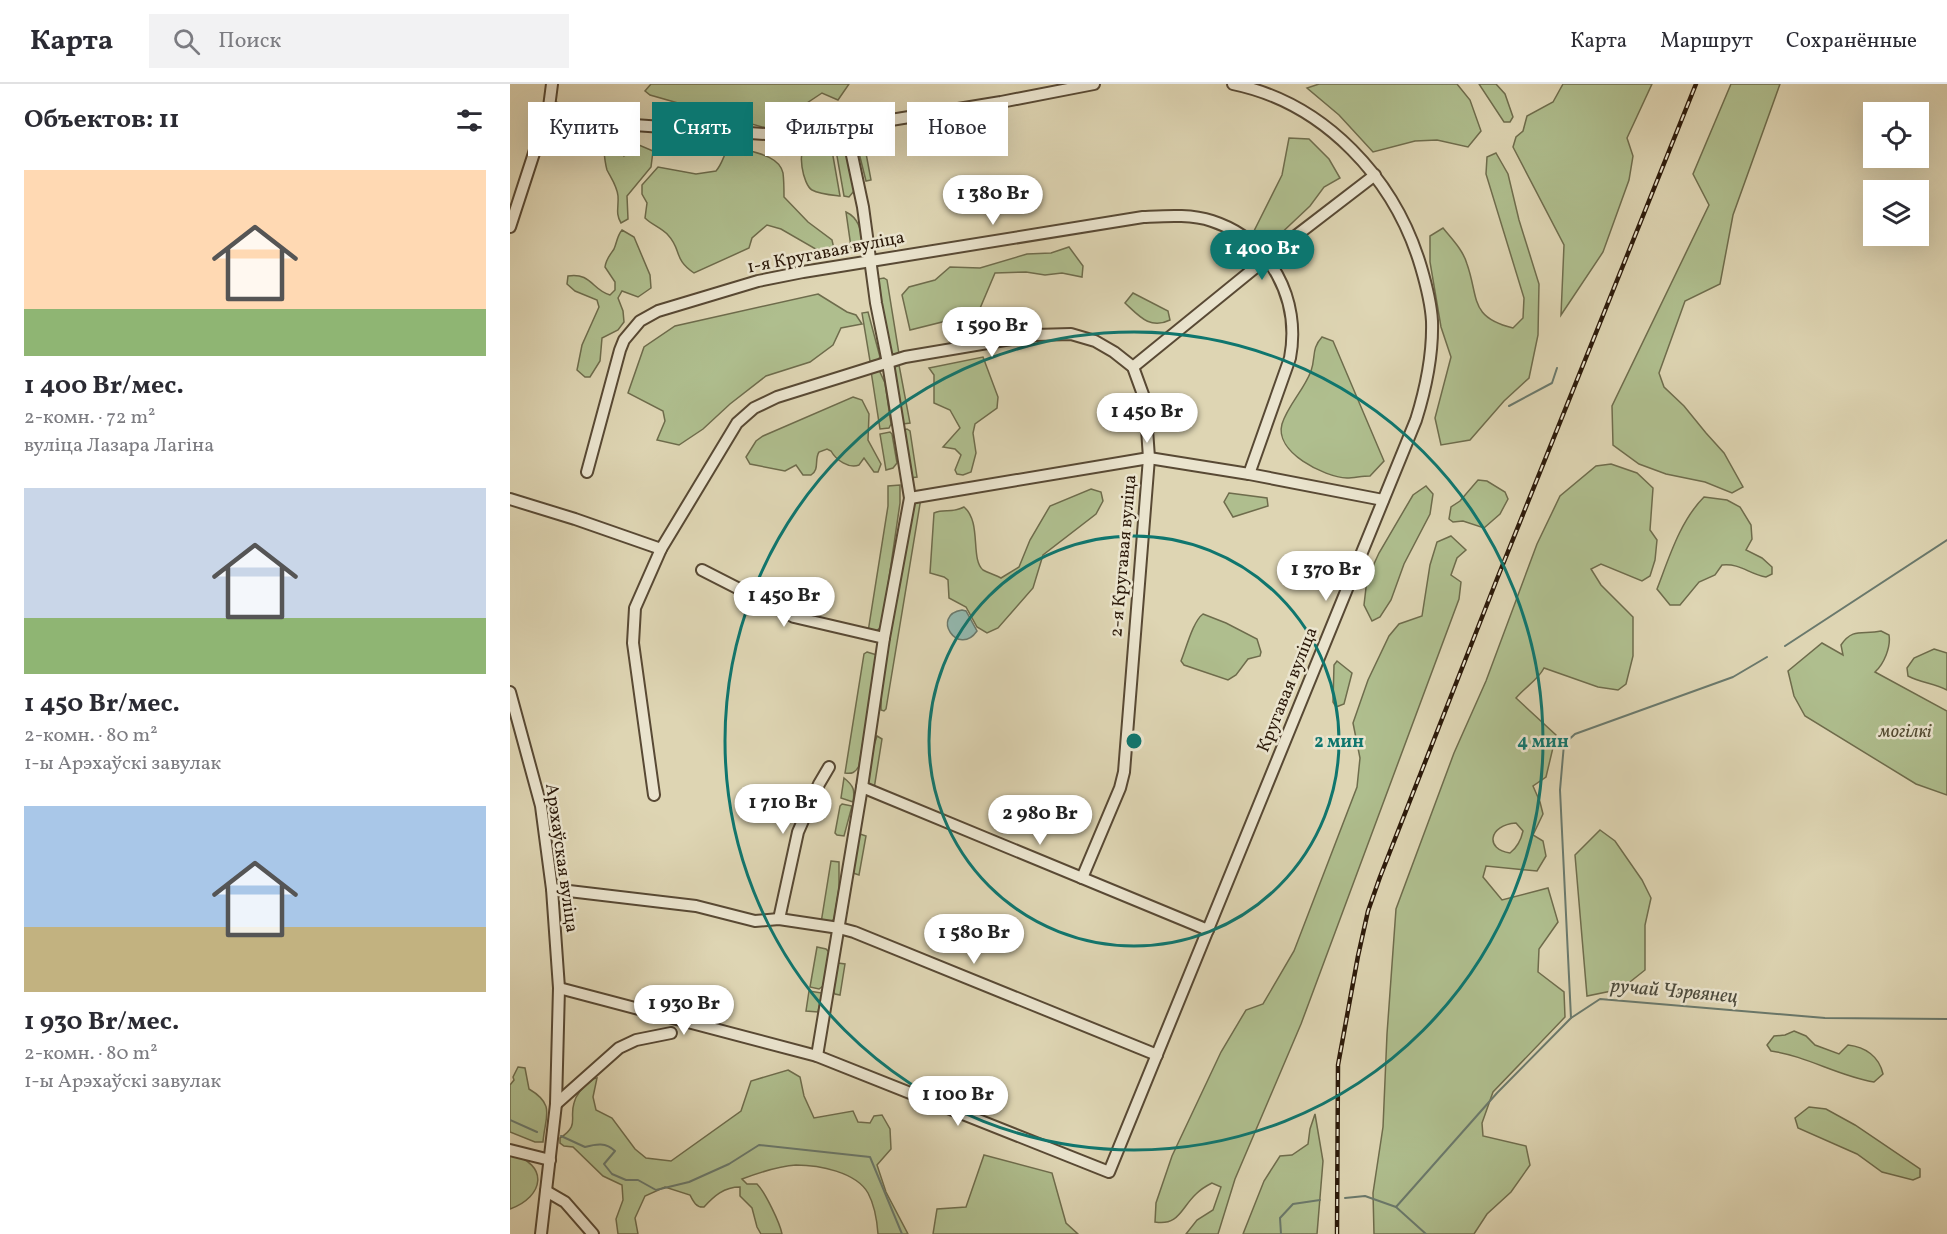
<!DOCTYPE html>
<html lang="ru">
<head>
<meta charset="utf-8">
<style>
	:root { --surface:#fff; --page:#f2f2f3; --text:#2b2b33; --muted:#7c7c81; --line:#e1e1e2; --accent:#0f766e }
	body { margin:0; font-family:Vollkorn,serif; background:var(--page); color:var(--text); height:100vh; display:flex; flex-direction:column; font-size:22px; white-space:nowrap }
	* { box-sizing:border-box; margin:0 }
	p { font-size:20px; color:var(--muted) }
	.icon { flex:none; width:33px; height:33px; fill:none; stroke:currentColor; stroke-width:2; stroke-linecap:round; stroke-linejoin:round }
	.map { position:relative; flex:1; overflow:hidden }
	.side { display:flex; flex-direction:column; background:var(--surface); width:510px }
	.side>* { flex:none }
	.guide { position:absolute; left:18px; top:18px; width:570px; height:54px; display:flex; gap:12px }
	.controls { position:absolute; left:1353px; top:18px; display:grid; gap:12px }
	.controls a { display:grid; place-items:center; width:66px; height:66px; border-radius:0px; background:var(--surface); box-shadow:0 6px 24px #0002; font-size:30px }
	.price { position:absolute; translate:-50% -51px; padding:0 14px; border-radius:21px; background:#fff; color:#222; font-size:20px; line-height:39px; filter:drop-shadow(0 2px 3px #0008) }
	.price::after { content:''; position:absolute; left:50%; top:36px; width:18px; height:14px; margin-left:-9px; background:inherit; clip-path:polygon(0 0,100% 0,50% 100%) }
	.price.active { background:var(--accent); color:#fff }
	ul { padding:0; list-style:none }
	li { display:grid; align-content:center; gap:12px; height:318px; padding:0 24px }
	li span { display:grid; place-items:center; height:186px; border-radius:0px; color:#555 }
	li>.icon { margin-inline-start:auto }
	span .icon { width:108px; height:108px; fill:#fffc; stroke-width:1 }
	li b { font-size:26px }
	h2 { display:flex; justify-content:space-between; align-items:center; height:72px; padding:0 24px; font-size:26px }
	.tag { padding:0 21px; border-radius:0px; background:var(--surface); box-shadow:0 6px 24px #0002; font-size:21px; line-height:54px }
	.tag.active { background:var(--accent); color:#fff }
	header { display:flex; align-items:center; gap:36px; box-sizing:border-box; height:84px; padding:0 30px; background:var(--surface); border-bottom:2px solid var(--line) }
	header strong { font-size:28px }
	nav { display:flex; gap:33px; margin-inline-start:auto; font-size:21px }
	.search { width:420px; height:54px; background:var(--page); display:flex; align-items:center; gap:15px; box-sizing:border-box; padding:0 21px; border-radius:0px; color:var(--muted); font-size:22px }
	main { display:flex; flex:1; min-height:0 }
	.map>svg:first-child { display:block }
	.green { fill:#afbe8e; stroke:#6e6c4c; stroke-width:1.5; fill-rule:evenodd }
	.water { fill:#93b8ae; stroke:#6a796c; stroke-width:1.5 }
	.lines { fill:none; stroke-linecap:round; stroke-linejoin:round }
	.stream { stroke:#6a796c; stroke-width:2 }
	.minor-casing { stroke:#584934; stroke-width:14 }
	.minor { stroke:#eae4ce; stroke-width:10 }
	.rail-casing { stroke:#2c1a0a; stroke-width:4.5 }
	.rail { stroke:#eae4ce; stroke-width:2; stroke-dasharray:7; stroke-linecap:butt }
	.ring { fill:none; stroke:#0f766e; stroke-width:3 }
	.labels { text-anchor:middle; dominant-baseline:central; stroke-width:5; stroke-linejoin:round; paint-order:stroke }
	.street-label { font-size:18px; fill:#2c1a0a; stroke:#eae4ce }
	.park-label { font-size:18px; font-style:italic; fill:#534b32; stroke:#eae4ce }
	.water-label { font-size:20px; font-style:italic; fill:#4b493b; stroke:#eae4ce }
	.centre { fill:#0f766e; stroke:#eae4ce; stroke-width:3 }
	.ring-label { font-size:18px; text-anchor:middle; font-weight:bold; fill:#0f766e; stroke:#eae4ce; stroke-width:5; stroke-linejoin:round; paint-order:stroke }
</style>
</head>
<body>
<header>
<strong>Карта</strong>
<div class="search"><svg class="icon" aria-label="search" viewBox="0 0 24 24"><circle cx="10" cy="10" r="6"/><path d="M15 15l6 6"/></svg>Поиск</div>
<nav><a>Карта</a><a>Маршрут</a><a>Сохранённые</a></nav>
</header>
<main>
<section class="side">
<h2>Объектов: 11<svg class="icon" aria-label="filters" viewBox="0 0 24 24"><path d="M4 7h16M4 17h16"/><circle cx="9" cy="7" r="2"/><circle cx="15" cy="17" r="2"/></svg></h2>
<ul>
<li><span style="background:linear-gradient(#ffd9b3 75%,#8fb573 0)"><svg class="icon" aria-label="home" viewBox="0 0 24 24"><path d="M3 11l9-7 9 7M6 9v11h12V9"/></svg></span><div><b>1 400 Br/мес.</b><p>2-комн. · 72 m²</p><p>вуліца Лазара Лагіна</p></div></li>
<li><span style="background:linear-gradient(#c9d6e8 70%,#8fb573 0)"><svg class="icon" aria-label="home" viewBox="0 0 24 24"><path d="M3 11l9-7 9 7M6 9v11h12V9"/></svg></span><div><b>1 450 Br/мес.</b><p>2-комн. · 80 m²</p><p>1-ы Арэхаўскі завулак</p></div></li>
<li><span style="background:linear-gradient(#a9c7e8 65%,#c2b280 0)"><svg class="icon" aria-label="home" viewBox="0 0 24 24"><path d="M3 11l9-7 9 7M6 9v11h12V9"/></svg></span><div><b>1 930 Br/мес.</b><p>2-комн. · 80 m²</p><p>1-ы Арэхаўскі завулак</p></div></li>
</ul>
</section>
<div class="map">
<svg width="1437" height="1150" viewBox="0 0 1437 1150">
	<rect width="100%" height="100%" fill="#ded5b3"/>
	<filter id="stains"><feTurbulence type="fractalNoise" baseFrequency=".00333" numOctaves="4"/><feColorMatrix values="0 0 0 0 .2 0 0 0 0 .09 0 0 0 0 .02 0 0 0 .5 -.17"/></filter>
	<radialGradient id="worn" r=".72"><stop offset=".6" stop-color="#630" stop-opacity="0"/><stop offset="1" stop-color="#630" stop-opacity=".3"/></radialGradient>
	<g class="green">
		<path d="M141,0H339L328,16L312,9L297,19L293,27L287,30L275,25L270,30L273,42L263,46L140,11L135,7Z"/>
		<path d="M809,0H947L960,16L971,47L958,63L927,56L905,57L863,68L829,31L797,4Z"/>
		<path d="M969,0H986L995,10L1003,33L1000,38H994Z"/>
		<path d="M1053,0H1142L1117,54L1123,72L1119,96L1093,168L1051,231L1054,161L1003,63L1006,53L1013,47L1017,32L1043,18Z"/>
		<path d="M1221,0H1270L1223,131L1210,200L1175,217L1149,289L1154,303L1174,322L1196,349L1214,369L1233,403L1222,409L1195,398L1156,390L1129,380L1103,361L1102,322L1199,121L1183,90Z"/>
		<path d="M102,45L111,50L114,72L120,68L122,58L143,67L141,83L117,112L118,135L111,139C105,129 109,123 108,112C107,102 101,94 97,86C94,75 93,58 94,48Z"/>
		<path d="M779,54L799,55L819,75L830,94L814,103L800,122L765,155H757L744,147L772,91Z"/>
		<path d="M320,55L330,112C321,111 309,110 302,106C293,101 286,65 297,59C303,56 314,56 320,55Z"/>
		<path d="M324,55C343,62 341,89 344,107L339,113L334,112Z"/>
		<path d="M225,63C240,68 269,70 273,89C274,97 274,106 274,113L298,138L322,156L324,165L309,167L271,145L257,141L242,154L239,164L184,189C163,175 172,166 158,151C152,144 142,141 135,134L137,119L132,110V101L148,83L186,90L206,87C213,79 213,71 219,64Z"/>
		<path d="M355,64L361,96L356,97L348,65Z"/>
		<path d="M986,69L998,90L1009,136L1029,200L1028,251L1019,294L994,317L960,356L931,361L925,334L941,273L931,243L920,178V152L933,144C942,155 953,166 957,180C969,214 959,233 1003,244L1013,234L1014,214L976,90L977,73Z"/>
		<path d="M336,128C351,135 351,150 354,165L345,166L341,163Z"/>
		<path d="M112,146L124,153L140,191L141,204L128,213L112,207L108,214L113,227L114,238L108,246L92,254L90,277L80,293H75L67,286L72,261L89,223L87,216L65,207L57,200L58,192C81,188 83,207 100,211L105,206V198L95,183C96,175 100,171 104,165C107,158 107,152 112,146Z"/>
		<path d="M559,163L573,182L572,193L552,189L535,191L516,188L485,189L468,229L400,246L392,211L399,203L425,196L440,183L470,184L517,170L541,169Z"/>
		<path d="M374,194L377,196L389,270H383L379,268L368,195Z"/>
		<path d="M623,209L658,227L660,236C640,246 629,232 615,219Z"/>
		<path d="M308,210L337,228L346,231L352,240L331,244L323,261L300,278L256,292L220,320L193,345L169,361L147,356L155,337L153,327L118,309L134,263L165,242Z"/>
		<path d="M358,228L370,273L368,276L360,277L352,229Z"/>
		<path d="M812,253L823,257L874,377L860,392C852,392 844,394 837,394C814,393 764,368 772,340C778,321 794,306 801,287C806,273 801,265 812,253Z"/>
		<path d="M473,273L488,313L487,324L465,340L463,349L466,369L461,388L453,391L447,390L445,386L451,371L445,365L433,363L450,344L440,326L424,319V291L419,284Z"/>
		<path d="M389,281L400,339L393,340L391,338L384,287L385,283Z"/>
		<path d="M369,286L375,299L381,340L379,344L370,345L361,287Z"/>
		<path d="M343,313L352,316L359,330L358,356L371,380L368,388H364L354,374L349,381C339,385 326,376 321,367L317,365L309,368C304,376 310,385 301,391H293L286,381L275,387L240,380L236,373L246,357L253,352Z"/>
		<path d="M397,345L400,347L407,393L400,394L393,346Z"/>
		<path d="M380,348L382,350L387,379L383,384L376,386L370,350Z"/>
		<path d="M1101,380L1127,389L1143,404L1140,446L1147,456L1145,476L1140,492L1132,497L1091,480L1081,485L1091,501L1123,533V572L1116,600L1108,606L1088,603L1034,584C1028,596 1015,603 1006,614L1046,651L1036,693L1023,702L1030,718L1033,730L1023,751L1033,757L1036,772L1027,787L976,782L973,793L992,816L1038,804L1048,838L1029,865L1028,888L1054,908L1055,933L983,1008L972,1039L973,1052L1016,1062L1020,1081L1001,1108L977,1130L964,1150H864L863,1109L873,1043L877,950L886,825L944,669L976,597L1027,460L1050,412L1086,382ZM1006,739L1013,747C1011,756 1008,763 1000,769C975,766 978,741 1006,739Z"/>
		<path d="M968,396L977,397L995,408L998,415L990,430L974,444L953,437L943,438L939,435L941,423L950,417Z"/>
		<path d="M390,401V419L372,542L364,549L358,548L378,422V402Z"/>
		<path d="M916,402L923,410L920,430L894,480L881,516L870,533L862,537L854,521L857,495L869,469L903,411Z"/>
		<path d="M581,405L591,408L593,417L586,430L533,471L523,504L488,544L477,549L467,543L456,523L439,514L438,496L434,493L420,489L424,429C435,424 441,430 454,423C472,438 460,475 473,486C478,489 486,491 491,494L509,483L520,456L540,422Z"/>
		<path d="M719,409L757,414L758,422L723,433L714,418Z"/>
		<path d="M1194,413L1217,416L1230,423L1241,441L1242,455L1236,466L1252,474L1262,483V490L1256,493C1239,490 1230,479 1212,481L1205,491L1189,498L1170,521H1160L1147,505C1159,474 1170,437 1194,413Z"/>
		<path d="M411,414L376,625L374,627L371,626V602L401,421L404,417Z"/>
		<path d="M941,452L956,466L947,474L941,491L951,498L949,515L791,940L725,1095L708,1150H676L687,1136L703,1126L711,1103L702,1099C696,1102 690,1106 686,1110C671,1124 669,1142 645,1138L646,1119L662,1072L711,968L736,926L753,920L784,867L847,703L850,674L843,639L858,596L879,552L889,540L912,532L920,481L927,458Z"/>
		<path d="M693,530L716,539L747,555L751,568L750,572L738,575L726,591L718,596L674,581L671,577C676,565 683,537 693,530Z"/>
		<path d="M1371,547L1379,551C1381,563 1374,580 1365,588L1437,627V711L1406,700L1295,632L1284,612L1278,587L1312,559L1333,571L1331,561C1343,543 1353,551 1371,547Z"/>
		<path d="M1424,565L1437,569V606C1424,599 1411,599 1398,592L1397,584L1404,574Z"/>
		<path d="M357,568L367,571L349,682C345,689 342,690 335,689L354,570Z"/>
		<path d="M827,577L842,589L834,620L826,623L823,618L824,581Z"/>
		<path d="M367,652L372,655L364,705L357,701L359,677Z"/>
		<path d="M334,694C344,702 345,706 343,718L331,714Z"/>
		<path d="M332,720L342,722L334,752L327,751L325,749L330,722Z"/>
		<path d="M1090,746L1105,757L1132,796L1141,814L1135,841V886L1111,905L1077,912L1065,771Z"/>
		<path d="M350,750L356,752L349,791L343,789L348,751Z"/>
		<path d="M321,777L329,778V804L324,835L320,839H311Z"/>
		<path d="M307,863L316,865L319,868L313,902L309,905L300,903Z"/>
		<path d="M328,879L335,880L330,911L325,910L322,906Z"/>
		<path d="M299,907L312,909L308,928L296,927Z"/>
		<path d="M1284,947L1296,952L1305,961L1329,970L1338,961C1355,963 1369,972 1373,990L1364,998C1328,992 1297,972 1261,967L1257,961L1264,952L1275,951Z"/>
		<path d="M8,983L15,984L19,1005C46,1021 35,1032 33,1058H25L0,1048V1001L4,996L3,993Z"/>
		<path d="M278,986L290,993L294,1012L304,1034L343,1027L348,1038L360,1039L364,1032L372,1031L380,1045L381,1065L367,1081L376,1108L398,1150H368C367,1136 365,1122 358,1109C346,1088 309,1081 286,1081C269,1082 248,1089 232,1095L237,1100H247C255,1108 270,1139 272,1150H251L247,1143L242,1124L230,1112V1103C214,1103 204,1112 194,1123C186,1124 183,1117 180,1111L155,1103L135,1112L125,1134L128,1150H108L106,1135L113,1116L112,1101L93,1092L63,1063L54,1062L50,1059V1054C70,1041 59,1035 64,1019C66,1009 75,1001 82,995L87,994L83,1013L86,1026L102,1034L125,1065L136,1074L161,1077L231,1027L241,997Z"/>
		<path d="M1299,1023L1316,1025L1345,1041L1410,1085V1093L1403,1096L1372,1088L1347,1070L1288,1044L1285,1034Z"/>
		<path d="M805,1030L813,1077L807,1150H733L754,1097L770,1072L782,1071L798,1060L800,1045Z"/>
		<path d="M0,1070C40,1080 34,1113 0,1125Z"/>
		<path d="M474,1071L542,1089L556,1139L568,1150H423L427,1125L456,1123Z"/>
	</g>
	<path class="water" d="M452,526L456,527L467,547C448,574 420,531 452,526Z"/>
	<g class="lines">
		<g class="stream">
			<path d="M999,322L1042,299L1047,284"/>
			<path d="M1275,562L1437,456"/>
			<path d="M1061,934L1050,706L1054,660L1065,650L1223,593L1257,573"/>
			<path d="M0,1036L27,1048"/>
			<path d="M51,1052L75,1063C86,1060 96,1058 105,1067L94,1080L102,1090L116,1096H128L146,1106L179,1098L219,1080L249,1061L360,1073L392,1150"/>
			<path d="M835,1114L855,1112L886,1123L987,1009L1061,934L1090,915L1315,934L1437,935"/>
			<path d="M886,1123L916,1150"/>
			<path d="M771,1150L770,1134L783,1120L810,1116"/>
		</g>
		<defs>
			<g id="minor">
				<path d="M39,23L124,41L283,52L491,18L584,0"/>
				<path d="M0,143L39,23L42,0"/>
				<path d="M623,283L757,174L865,91"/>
				<path d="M77,388L110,266L114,256L130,237L148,227L248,197L293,188L633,133C656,132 681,130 702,137C761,156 791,216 780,274L739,390"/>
				<path d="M400,414L639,374L739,390L873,416"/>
				<path d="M0,415L65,435L151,465"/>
				<path d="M192,486L284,533L374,554"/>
				<path d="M0,608L31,722L42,805L49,904L46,1020L31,1150"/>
				<path d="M352,703L698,846"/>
				<path d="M144,711L123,559L125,524L151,465L227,339L244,324L267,313L395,273L525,251L561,250L585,257L604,268L623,283L635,316L639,374L614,688L610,704L572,794"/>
				<path d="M42,805L186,822L245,837L269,835L329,844L344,848L647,971"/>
				<path d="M269,835L288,748L309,700L319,683"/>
				<path d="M49,904L307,972L599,1088L906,336C916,304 923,270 922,237C921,219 916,200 911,183C885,95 815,19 723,0"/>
				<path d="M307,972L352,703L374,554L400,414L378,279L366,219L353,123L336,43"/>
				<path d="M46,1020L109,964L126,956L161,949"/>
				<path d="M0,1066L40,1076"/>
				<path d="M36,1107L55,1118L83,1150"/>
			</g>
		</defs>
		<use href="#minor" class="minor-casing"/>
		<use href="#minor" class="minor"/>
		<defs>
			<path id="rail" d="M827,1150L828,981L848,872L858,827L870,793L987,495L1186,0"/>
		</defs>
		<use href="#rail" class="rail-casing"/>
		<use href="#rail" class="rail"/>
	</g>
	<g class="ring">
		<circle cx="624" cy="657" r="205"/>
		<circle cx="624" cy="657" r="409"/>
	</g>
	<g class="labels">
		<g class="street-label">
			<text transform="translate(316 169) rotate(-11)">1-я Кругавая вуліца</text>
			<text transform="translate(614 472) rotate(-85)">2-я Кругавая вуліца</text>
			<text transform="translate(778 606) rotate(-68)">Кругавая вуліца</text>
			<text transform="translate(51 774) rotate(82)">Арэхаўская вуліца</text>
		</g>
		<g class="park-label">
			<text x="1395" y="648">могілкі</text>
		</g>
		<g class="water-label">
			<text transform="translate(1164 908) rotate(5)">ручай Чэрвянец</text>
		</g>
	</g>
	<circle cx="624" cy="657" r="9" class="centre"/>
	<g class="ring-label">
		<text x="829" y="663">2 мин</text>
		<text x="1033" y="663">4 мин</text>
	</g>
	<rect width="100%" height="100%" filter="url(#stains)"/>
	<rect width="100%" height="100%" fill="url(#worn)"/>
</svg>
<div class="controls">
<a><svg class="icon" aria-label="locate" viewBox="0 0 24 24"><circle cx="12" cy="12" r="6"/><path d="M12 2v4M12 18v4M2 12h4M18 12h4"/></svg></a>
<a><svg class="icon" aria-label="layers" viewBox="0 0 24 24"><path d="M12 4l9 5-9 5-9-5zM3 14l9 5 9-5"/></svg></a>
</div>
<b class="price" style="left:483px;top:142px">1 380 Br</b>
<b class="price active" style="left:752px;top:197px">1 400 Br</b>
<b class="price" style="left:482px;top:274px">1 590 Br</b>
<b class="price" style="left:637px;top:360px">1 450 Br</b>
<b class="price" style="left:816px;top:518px">1 370 Br</b>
<b class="price" style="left:274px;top:544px">1 450 Br</b>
<b class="price" style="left:273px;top:751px">1 710 Br</b>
<b class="price" style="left:530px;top:762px">2 980 Br</b>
<b class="price" style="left:464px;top:881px">1 580 Br</b>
<b class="price" style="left:174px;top:952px">1 930 Br</b>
<b class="price" style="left:448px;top:1043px">1 100 Br</b>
<div class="guide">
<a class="tag">Купить</a>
<a class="tag active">Снять</a>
<a class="tag">Фильтры</a>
<a class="tag">Новое</a>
</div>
</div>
</main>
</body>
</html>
